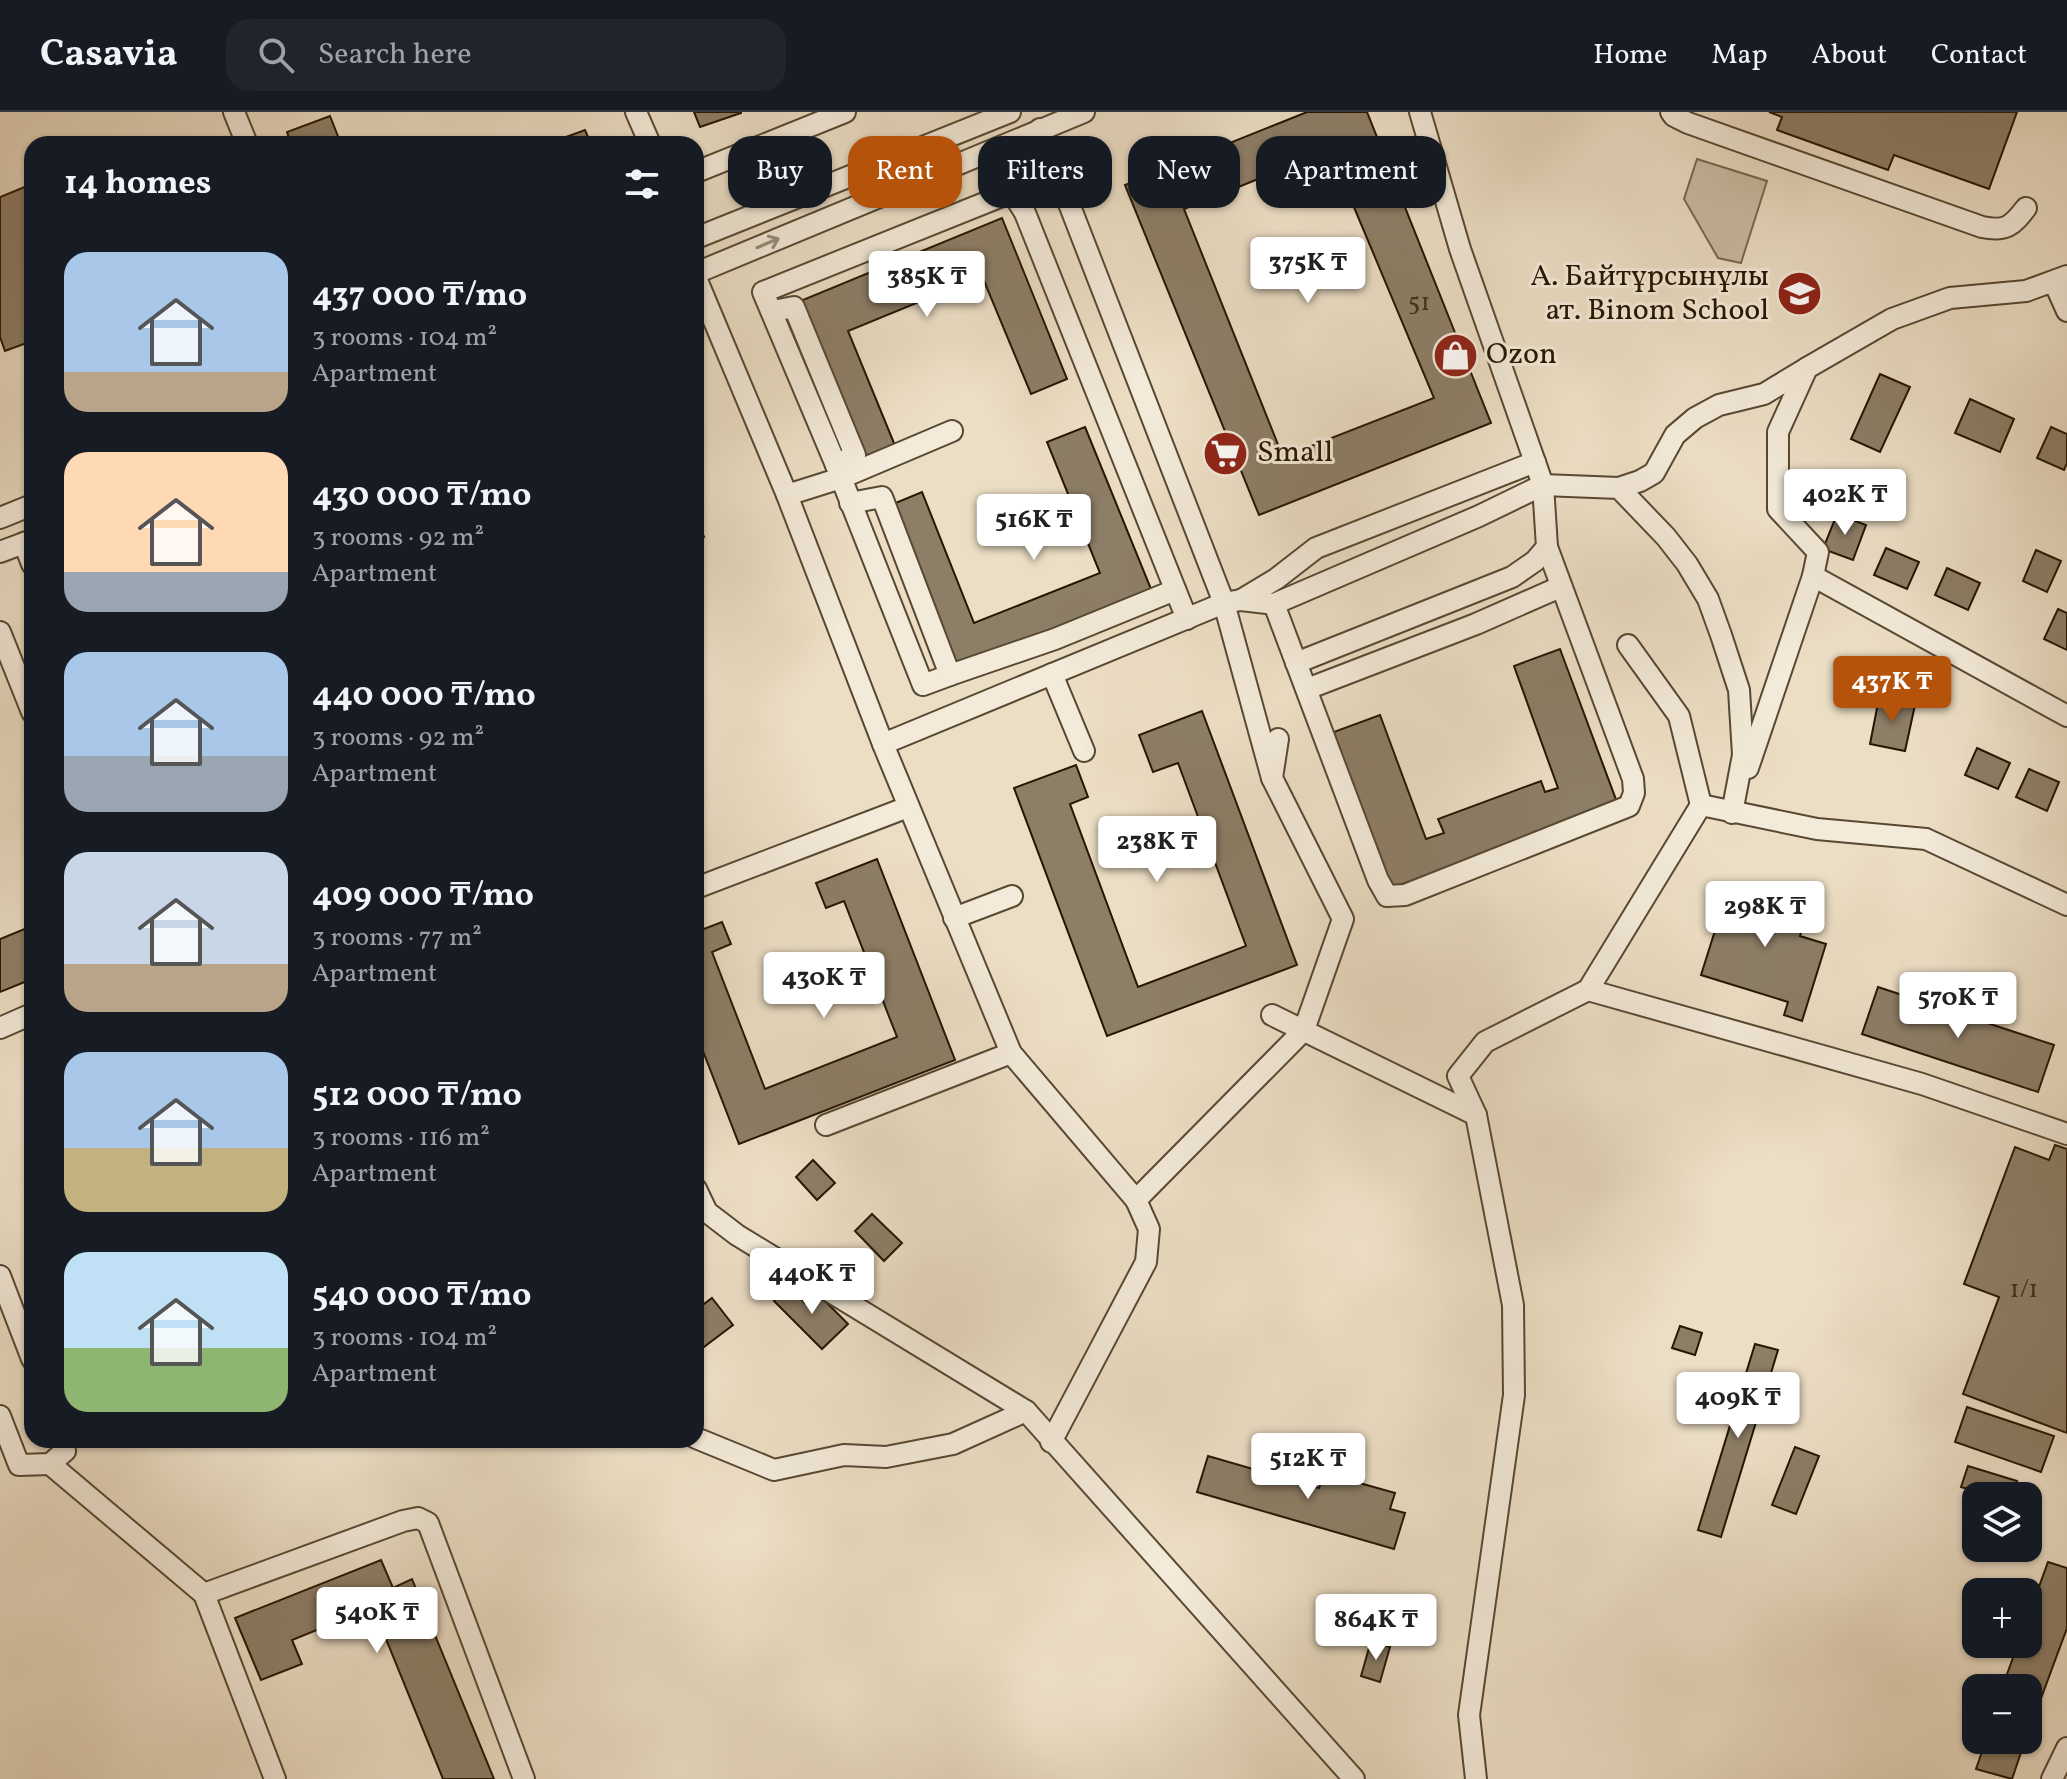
<!DOCTYPE html>
<html lang="en">
<head>
<meta charset="utf-8">
<style>
	:root { --surface:#171b24; --page:#20242c; --text:#f1f3f6; --muted:#9ea1a6; --line:#363941; --accent:#b45309 }
	body { margin:0; font-family:Vollkorn,serif; background:var(--page); color:var(--text); height:100vh; display:flex; flex-direction:column; font-size:30px; white-space:nowrap }
	* { box-sizing:border-box; margin:0 }
	p { font-size:26px; color:var(--muted) }
	.icon { flex:none; width:44px; height:44px; fill:none; stroke:currentColor; stroke-width:2; stroke-linecap:round; stroke-linejoin:round }
	.map { position:relative; flex:1; overflow:hidden }
	.sheet { position:absolute; left:24px; top:24px; width:680px; height:1312px; display:flex; flex-direction:column; background:var(--surface); border-radius:24px; box-shadow:0 2px 6px #0004 }
	.sheet>* { flex:none }
	.top-card { position:absolute; left:728px; top:24px; width:760px; height:72px; display:flex; gap:16px }
	.controls { position:absolute; left:1962px; top:1370px; display:grid; gap:16px }
	.controls a { display:grid; place-items:center; width:80px; height:80px; border-radius:16px; background:var(--surface); box-shadow:0 2px 6px #0004; font-size:40px }
	.price { position:absolute; translate:-50% -68px; padding:0 18px; border-radius:8px; background:#fff; color:#222; font-size:26px; line-height:52px; filter:drop-shadow(0 2px 4px #0008) }
	.price::after { content:''; position:absolute; left:50%; top:48px; width:24px; height:18px; margin-left:-12px; background:inherit; clip-path:polygon(0 0,100% 0,50% 100%) }
	.price.selected { background:var(--accent); color:#fff }
	ul { padding:0; list-style:none }
	li { display:flex; align-items:center; gap:24px; height:200px; padding:0 40px }
	li span { display:grid; place-items:center; flex:none; width:224px; height:160px; border-radius:24px; color:#555 }
	li>.icon { margin-inline-start:auto }
	span .icon { width:96px; height:96px; fill:#fffc; stroke-width:1 }
	li b { font-size:34px }
	h2 { display:flex; justify-content:space-between; align-items:center; height:96px; padding:0 40px; font-size:34px }
	.tag { padding:0 28px; border-radius:24px; background:var(--surface); box-shadow:0 2px 6px #0004; font-size:28px; line-height:72px }
	.tag.selected { background:var(--accent); color:#fff }
	header { display:flex; align-items:center; gap:48px; box-sizing:border-box; height:112px; padding:0 40px; background:var(--surface); border-bottom:2px solid var(--line) }
	header strong { font-size:38px }
	nav { display:flex; gap:44px; margin-inline-start:auto; font-size:28px }
	.search { width:560px; height:72px; background:var(--page); display:flex; align-items:center; gap:20px; box-sizing:border-box; padding:0 28px; border-radius:24px; color:var(--muted); font-size:30px }
	.map>svg:first-child { display:block }
	.green { fill:#cabca4; stroke:#786952; stroke-width:2 }
	.building { fill:#8d7e67; stroke:#261601; stroke-width:2; fill-rule:evenodd }
	.lines { fill:none; stroke-linecap:round; stroke-linejoin:round }
	.minor-casing { stroke:#584832; stroke-width:24 }
	.minor { stroke:#f3ead9; stroke-width:20 }
	.oneway { stroke:#978b78 }
	.labels { text-anchor:middle; dominant-baseline:central; stroke-width:6; stroke-linejoin:round; paint-order:stroke }
	.number-label { font-size:26px; fill:#40301a }
	.poi-label { font-size:30px; fill:#261601; stroke:#f3ead9; text-anchor:start }
</style>
</head>
<body>
<header>
<strong>Casavia</strong>
<div class="search"><svg class="icon" aria-label="search" viewBox="0 0 24 24"><circle cx="10" cy="10" r="6"/><path d="M15 15l6 6"/></svg>Search here</div>
<nav><a>Home</a><a>Map</a><a>About</a><a>Contact</a></nav>
</header>
<div class="map">
<svg width="2067" height="1667" viewBox="0 0 2067 1667">
	<rect width="100%" height="100%" fill="#ecdec5"/>
	<filter id="stains"><feTurbulence type="fractalNoise" baseFrequency=".0025" numOctaves="4"/><feColorMatrix values="0 0 0 0 .2 0 0 0 0 .09 0 0 0 0 .02 0 0 0 .5 -.17"/></filter>
	<radialGradient id="worn" r=".72"><stop offset=".6" stop-color="#630" stop-opacity="0"/><stop offset="1" stop-color="#630" stop-opacity=".3"/></radialGradient>
	<path class="green" d="M1697,47L1767,69L1741,151L1718,146L1684,87Z"/>
	<g class="building">
		<path d="M694,0H741V1L700,15Z"/>
		<path d="M1307,0H1367L1491,311L1259,403L1125,73ZM1330,38L1434,286L1283,345L1184,97Z"/>
		<path d="M1769,0H2017L1989,77L1894,43L1888,58L1777,18L1782,5Z"/>
		<path d="M330,4L341,32H291L287,20Z"/>
		<path d="M585,18L591,32H547Z"/>
		<path d="M32,72V229L5,239L0,225V85Z"/>
		<path d="M1002,106L1067,267L1031,282L982,164L848,219L896,336L863,349L798,190Z"/>
		<path d="M1880,262L1910,275L1880,340L1851,327Z"/>
		<path d="M1970,287L2014,307L2000,340L1955,321Z"/>
		<path d="M1085,315L1151,477L958,555L893,392L922,380L974,511L1100,461L1047,330Z"/>
		<path d="M2051,315L2067,322V351L2064,358L2037,346Z"/>
		<path d="M1837,402L1866,413L1853,448L1823,437Z"/>
		<path d="M696,404L704,425L696,429Z"/>
		<path d="M1886,436L1919,450L1907,477L1874,463Z"/>
		<path d="M2036,438L2061,449L2047,480L2023,469Z"/>
		<path d="M1947,456L1980,471L1968,498L1935,483Z"/>
		<path d="M2058,497L2067,501V538L2044,527Z"/>
		<path d="M1560,537L1618,693L1389,777L1331,621L1380,603L1426,727L1444,721L1438,707L1541,669L1545,680L1558,676L1514,554Z"/>
		<path d="M1879,586L1915,593L1905,639L1870,632Z"/>
		<path d="M1202,599L1297,853L1107,924L1014,676L1076,653L1088,685L1070,692L1138,875L1246,834L1178,651L1153,660L1139,623Z"/>
		<path d="M1977,636L2010,651L1998,677L1965,663Z"/>
		<path d="M2029,657L2059,670L2047,699L2016,685Z"/>
		<path d="M877,747L955,948L739,1032L696,921V820L722,810L731,832L712,840L765,977L897,925L844,789L826,796L816,771Z"/>
		<path d="M1730,771L1809,795L1800,824L1826,832L1802,909L1784,903L1788,890L1701,863Z"/>
		<path d="M32,814V867L0,880V827Z"/>
		<path d="M1878,875L2054,933L2038,980L1862,922Z"/>
		<path d="M2055,1033L2067,1037V1321L1963,1282L1999,1185L1964,1172L2015,1035L2049,1048Z"/>
		<path d="M813,1048L835,1071L817,1088L796,1065Z"/>
		<path d="M872,1102L902,1131L884,1149L855,1119Z"/>
		<path d="M789,1174L805,1191L816,1180L848,1212L822,1237L774,1189Z"/>
		<path d="M712,1186L733,1213L696,1241V1198Z"/>
		<path d="M1680,1214L1702,1221L1695,1243L1672,1236Z"/>
		<path d="M1755,1232L1778,1238L1721,1425L1698,1418Z"/>
		<path d="M1967,1295L2054,1324L2041,1360L1955,1330Z"/>
		<path d="M1795,1335L1819,1344L1796,1402L1772,1393Z"/>
		<path d="M1208,1344L1319,1376L1324,1361L1395,1381L1390,1397L1405,1401L1394,1437L1197,1380Z"/>
		<path d="M1968,1354L2017,1369L2013,1384H1991L1961,1375Z"/>
		<path d="M381,1448L393,1476L412,1467L494,1667H443L373,1495L292,1528L302,1552L261,1568L235,1506Z"/>
		<path d="M2048,1450L2067,1456V1516L2030,1616H2028V1576H2002L2018,1532H2028V1505Z"/>
		<path d="M1371,1529L1390,1535L1380,1570L1361,1564Z"/>
		<path d="M1986,1628L2025,1629L2012,1667L1976,1657Z"/>
	</g>
	<g class="lines">
		<defs>
			<g id="minor">
				<path d="M234,0L247,32"/>
				<path d="M636,0L650,32"/>
				<path d="M1671,0L1674,4L1688,11L1982,115C2006,120 2012,114 2026,96"/>
				<path d="M696,60L845,0"/>
				<path d="M696,126L1010,0"/>
				<path d="M696,161L1084,0"/>
				<path d="M696,166L787,383L841,366L952,319"/>
				<path d="M2054,170L2067,199"/>
				<path d="M773,199L794,195L855,343L836,353"/>
				<path d="M1619,376L1640,369L1654,361L1675,323L1695,306L1719,293L1764,282L1807,256"/>
				<path d="M787,383L883,632L1011,941L1136,1088"/>
				<path d="M850,391L882,385L950,563L923,573L836,353L763,180L1012,80L1025,101L1187,507"/>
				<path d="M0,406L32,393"/>
				<path d="M24,431L32,452"/>
				<path d="M0,440L32,428"/>
				<path d="M1813,464L2067,604"/>
				<path d="M1241,488L1276,467L1316,436L1535,350"/>
				<path d="M1274,492L1378,768L1387,784L1405,783L1629,694L1634,681L1633,667L1547,435"/>
				<path d="M0,520L32,600"/>
				<path d="M1628,533L1679,604L1701,693"/>
				<path d="M1296,551L1512,465L1535,449L1547,435L1543,373L1460,137L1420,0"/>
				<path d="M1052,562L1084,639"/>
				<path d="M950,563L1055,527L1175,478"/>
				<path d="M1307,577L1476,512L1560,475"/>
				<path d="M883,632L1224,491L1040,17"/>
				<path d="M1748,656L1813,464L1818,440L1778,397V320L1807,256L1892,207L1950,186L2026,179L2067,164"/>
				<path d="M1272,666L1224,491L1241,488L1274,492L1479,404L1543,373L1619,376L1666,425L1687,452L1708,487L1721,523L1739,578L1743,643L1732,701"/>
				<path d="M696,776L908,695"/>
				<path d="M2067,793L1926,727L1817,717L1701,693L1588,878L1922,972L2067,1022"/>
				<path d="M954,806L1012,784"/>
				<path d="M1272,903L1476,1003"/>
				<path d="M0,916L32,902"/>
				<path d="M826,1013L1011,941"/>
				<path d="M696,1077L707,1100L737,1123L1026,1299L1354,1667"/>
				<path d="M0,1164L32,1247"/>
				<path d="M0,1304L19,1353L50,1352L65,1339L62,1328"/>
				<path d="M696,1326L774,1358L844,1343L886,1345L953,1332L1026,1299"/>
				<path d="M1051,1330L1146,1150L1149,1117L1136,1088L1304,918L1343,807L1272,666L1278,627"/>
				<path d="M50,1352L204,1482L275,1667"/>
				<path d="M204,1482L403,1409L418,1406L428,1411L524,1667"/>
				<path d="M1476,1667L1469,1603L1514,1283L1513,1193L1476,1003L1458,964L1485,930L1588,878"/>
				<path d="M2052,1667L2067,1636"/>
			</g>
		</defs>
		<use href="#minor" class="minor-casing"/>
		<use href="#minor" class="minor"/>
	</g>
	<defs><path id="oneway-shaft" d="M-6 0H5M1.5-3L5.5 0L1.5 3" fill="none" stroke-width="1.6" stroke-linecap="round" stroke-linejoin="round" transform="scale(2)"/></defs>
	<use class="oneway" href="#oneway-shaft" transform="translate(768 131) rotate(-23)"/>
	<defs>
		<symbol id="school-disc" viewBox="-11 -11 22 22"><circle r="9.5" fill="#8f2418" stroke="#f3ead9"/><path d="M0-5L7-2L0 1L-7-2ZM-4 1L0 2.5L4 1V4Q0 6-4 4Z" fill="#fff"/></symbol>
		<symbol id="shop-disc" viewBox="-11 -11 22 22"><circle r="9.5" fill="#8f2418" stroke="#f3ead9"/><path d="M-5-2.5h2.3a2.7 3.5 0 0 1 5.4 0H5L5.5 6h-11ZM-1.5-2.5h3a1.5 2.3 0 0 0-3 0Z" fill="#fff"/></symbol>
		<symbol id="supermarket-disc" viewBox="-11 -11 22 22"><circle r="9.5" fill="#8f2418" stroke="#f3ead9"/><path d="M-6-5.5h2.5l.6 2H6L4.5 2H-2.5L-4.4-4H-6ZM-1.5 3.2a1.3 1.3 0 1 0 .1 0ZM3 3.2a1.3 1.3 0 1 0 .1 0Z" fill="#fff"/></symbol>
	</defs>
	<g fill-rule="evenodd">
		<use href="#school-disc" x="1774" y="156" width="51" height="51"/>
		<use href="#shop-disc" x="1430" y="218" width="51" height="51"/>
		<use href="#supermarket-disc" x="1200" y="316" width="51" height="51"/>
	</g>
	<g class="labels">
		<g class="number-label">
			<text x="1419" y="191">51</text>
			<text x="2024" y="1178">1/1</text>
		</g>
		<g class="poi-label">
			<text x="1769" y="165" text-anchor="end">А. Байтұрсынұлы<tspan x="1769" dy="34">ат. Binom School</tspan></text>
			<text x="1486" y="243">Ozon</text>
			<text x="1257" y="341">Small</text>
		</g>
	</g>
	<rect width="100%" height="100%" filter="url(#stains)"/>
	<rect width="100%" height="100%" fill="url(#worn)"/>
</svg>
<div class="controls">
<a><svg class="icon" aria-label="layers" viewBox="0 0 24 24"><path d="M12 4l9 5-9 5-9-5zM3 14l9 5 9-5"/></svg></a>
<a>+</a>
<a>−</a>
</div>
<b class="price" style="left:1308px;top:193px">375K ₸</b>
<b class="price" style="left:927px;top:207px">385K ₸</b>
<b class="price" style="left:1845px;top:425px">402K ₸</b>
<b class="price" style="left:1034px;top:450px">516K ₸</b>
<b class="price selected" style="left:1892px;top:612px">437K ₸</b>
<b class="price" style="left:1157px;top:772px">238K ₸</b>
<b class="price" style="left:1765px;top:837px">298K ₸</b>
<b class="price" style="left:824px;top:908px">430K ₸</b>
<b class="price" style="left:1958px;top:928px">570K ₸</b>
<b class="price" style="left:812px;top:1204px">440K ₸</b>
<b class="price" style="left:1738px;top:1328px">409K ₸</b>
<b class="price" style="left:1308px;top:1389px">512K ₸</b>
<b class="price" style="left:377px;top:1543px">540K ₸</b>
<b class="price" style="left:1376px;top:1550px">864K ₸</b>
<div class="top-card">
<a class="tag">Buy</a>
<a class="tag selected">Rent</a>
<a class="tag">Filters</a>
<a class="tag">New</a>
<a class="tag">Apartment</a>
</div>
<section class="sheet">
<h2>14 homes<svg class="icon" aria-label="filters" viewBox="0 0 24 24"><path d="M4 7h16M4 17h16"/><circle cx="9" cy="7" r="2"/><circle cx="15" cy="17" r="2"/></svg></h2>
<ul>
<li><span style="background:linear-gradient(#a9c7e8 75%,#b9a48a 0)"><svg class="icon" aria-label="home" viewBox="0 0 24 24"><path d="M3 11l9-7 9 7M6 9v11h12V9"/></svg></span><div><b>437 000 ₸/mo</b><p>3 rooms · 104 m²</p><p>Apartment</p></div></li>
<li><span style="background:linear-gradient(#ffd9b3 75%,#9aa5b1 0)"><svg class="icon" aria-label="home" viewBox="0 0 24 24"><path d="M3 11l9-7 9 7M6 9v11h12V9"/></svg></span><div><b>430 000 ₸/mo</b><p>3 rooms · 92 m²</p><p>Apartment</p></div></li>
<li><span style="background:linear-gradient(#a9c7e8 65%,#9aa5b1 0)"><svg class="icon" aria-label="home" viewBox="0 0 24 24"><path d="M3 11l9-7 9 7M6 9v11h12V9"/></svg></span><div><b>440 000 ₸/mo</b><p>3 rooms · 92 m²</p><p>Apartment</p></div></li>
<li><span style="background:linear-gradient(#c9d6e8 70%,#b9a48a 0)"><svg class="icon" aria-label="home" viewBox="0 0 24 24"><path d="M3 11l9-7 9 7M6 9v11h12V9"/></svg></span><div><b>409 000 ₸/mo</b><p>3 rooms · 77 m²</p><p>Apartment</p></div></li>
<li><span style="background:linear-gradient(#a9c7e8 60%,#c2b280 0)"><svg class="icon" aria-label="home" viewBox="0 0 24 24"><path d="M3 11l9-7 9 7M6 9v11h12V9"/></svg></span><div><b>512 000 ₸/mo</b><p>3 rooms · 116 m²</p><p>Apartment</p></div></li>
<li><span style="background:linear-gradient(#bfe0f5 60%,#8fb573 0)"><svg class="icon" aria-label="home" viewBox="0 0 24 24"><path d="M3 11l9-7 9 7M6 9v11h12V9"/></svg></span><div><b>540 000 ₸/mo</b><p>3 rooms · 104 m²</p><p>Apartment</p></div></li>
</ul>
</section>
</div>
</body>
</html>
